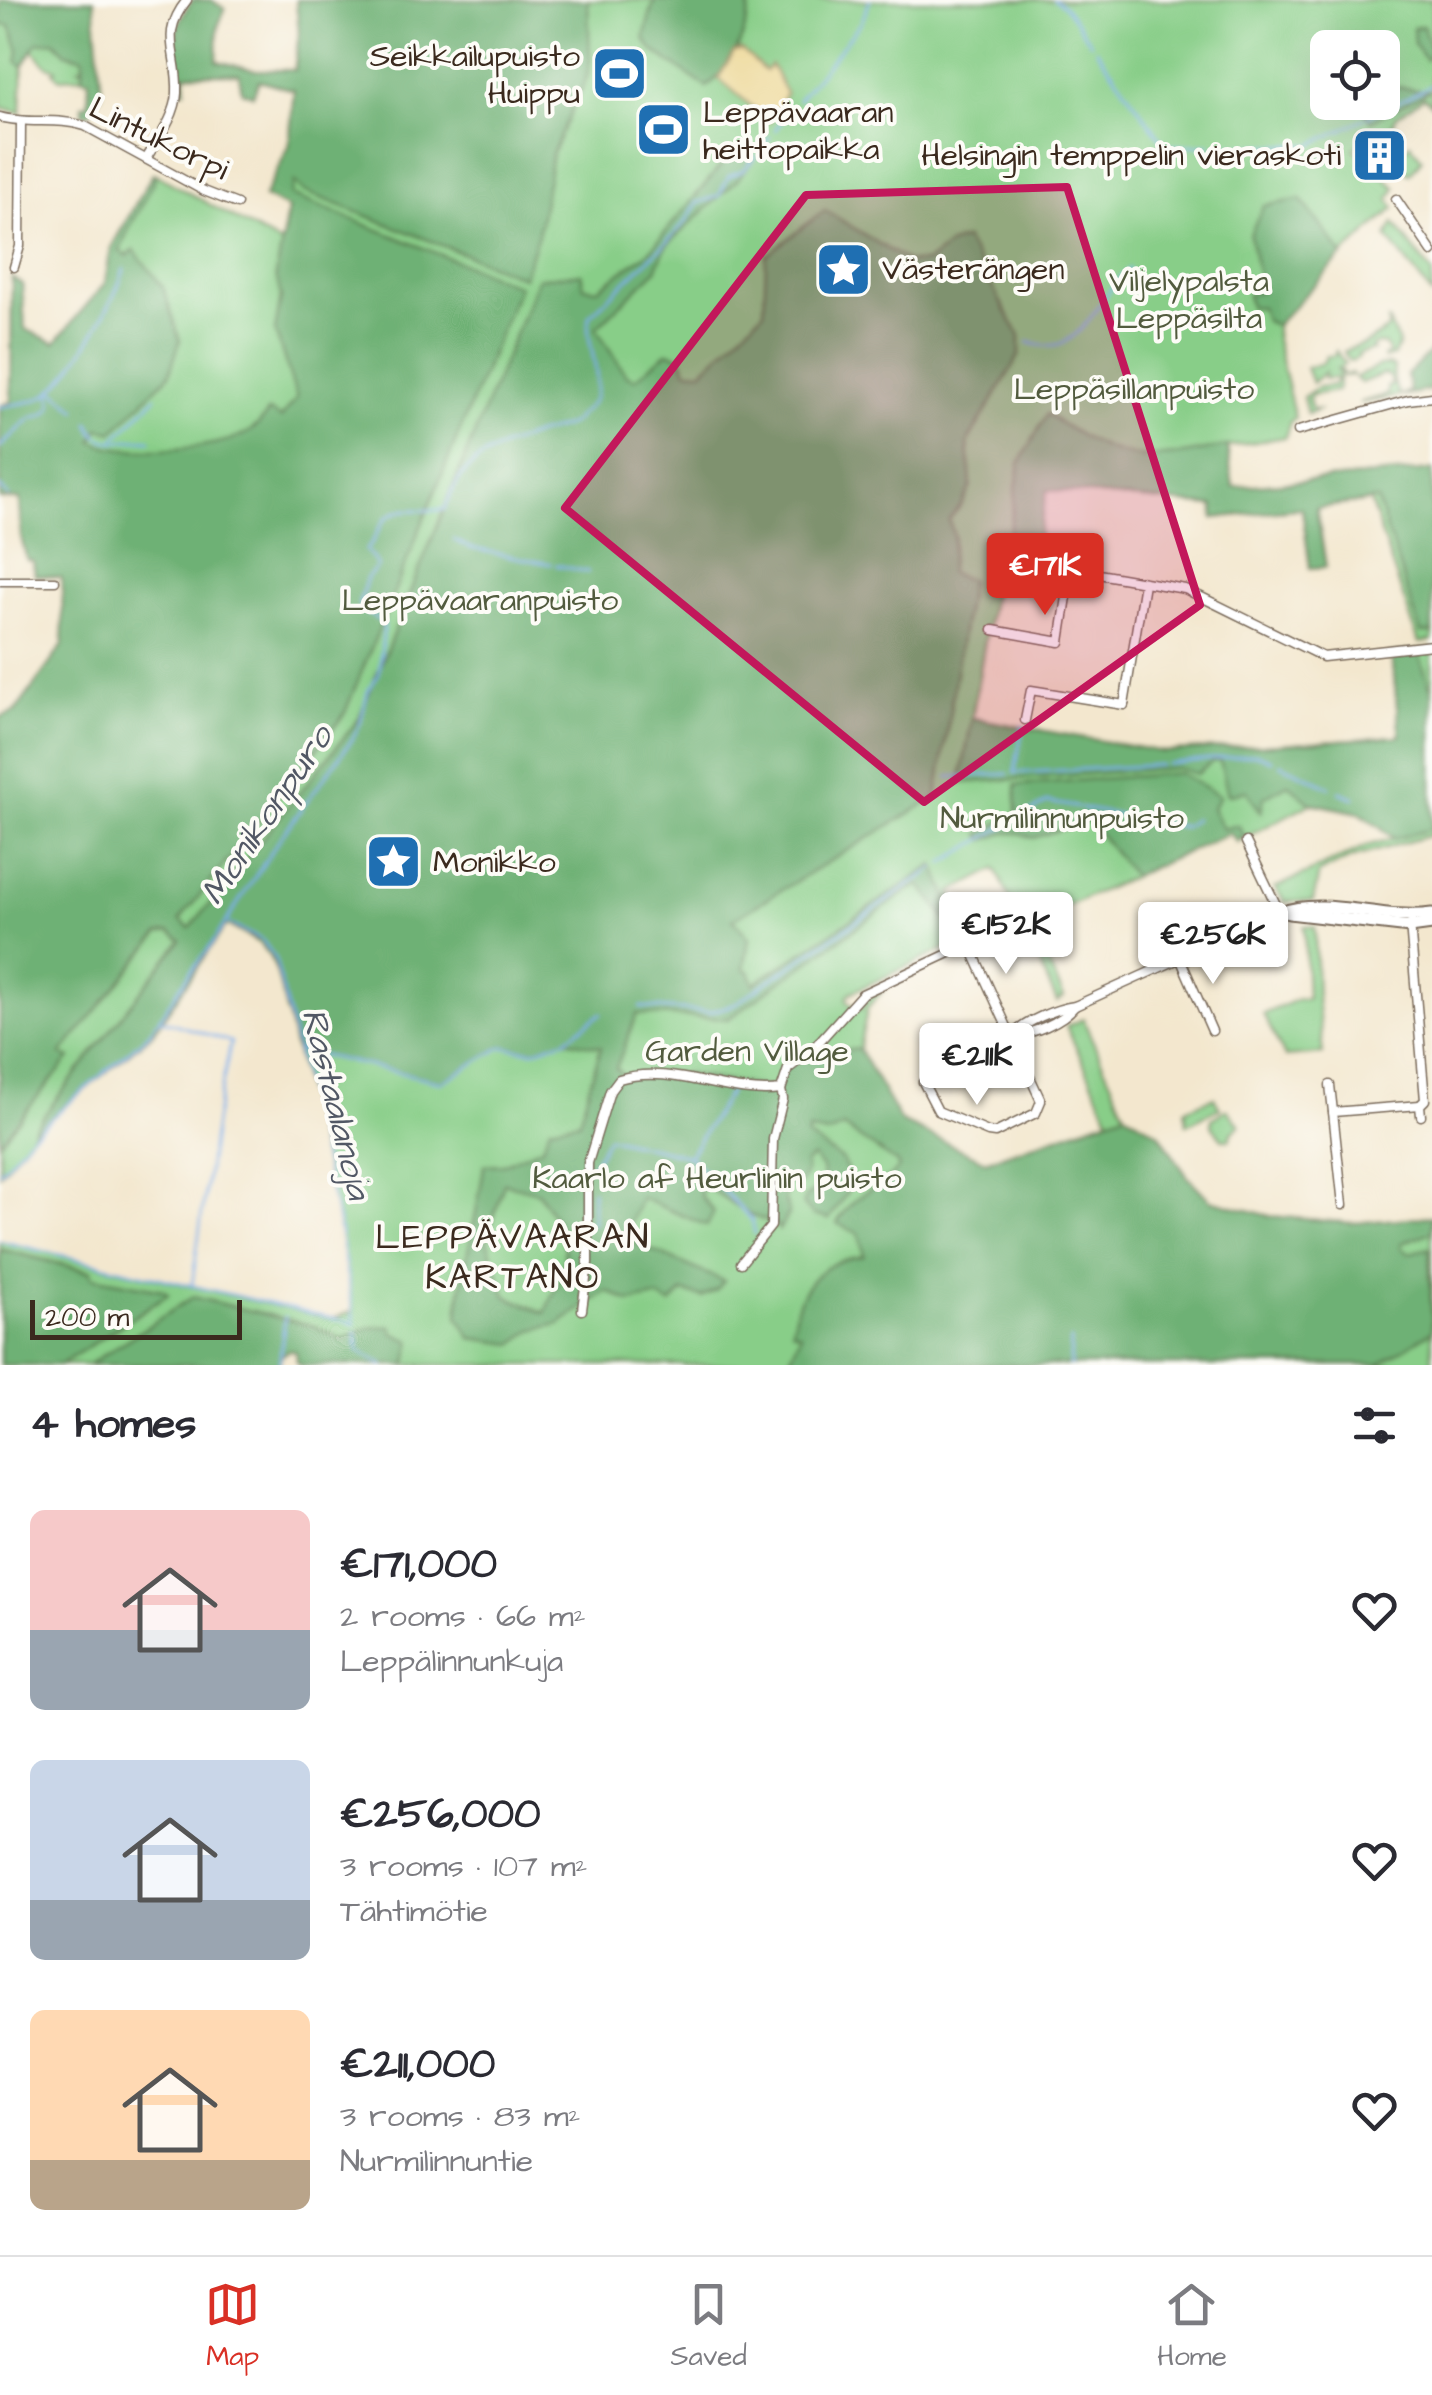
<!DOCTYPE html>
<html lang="en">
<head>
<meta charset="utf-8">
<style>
	:root { --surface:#fff; --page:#f2f2f3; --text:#2b2b33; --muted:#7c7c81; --line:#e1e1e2; --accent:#d93025 }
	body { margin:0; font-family:"Architects Daughter",sans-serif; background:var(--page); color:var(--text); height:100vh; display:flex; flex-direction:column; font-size:38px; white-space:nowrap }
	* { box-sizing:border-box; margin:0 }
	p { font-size:32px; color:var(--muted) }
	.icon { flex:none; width:55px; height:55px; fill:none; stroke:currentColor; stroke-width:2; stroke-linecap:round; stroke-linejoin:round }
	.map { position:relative; height:1365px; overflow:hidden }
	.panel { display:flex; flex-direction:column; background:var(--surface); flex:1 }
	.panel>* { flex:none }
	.tools { position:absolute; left:1310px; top:30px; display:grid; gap:20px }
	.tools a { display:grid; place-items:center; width:90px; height:90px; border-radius:15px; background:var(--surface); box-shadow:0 10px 40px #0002; font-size:50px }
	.scale { position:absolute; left:30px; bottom:25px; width:212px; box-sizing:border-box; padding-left:10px; border:5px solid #3b2a1e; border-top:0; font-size:28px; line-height:35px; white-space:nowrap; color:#3b2a1e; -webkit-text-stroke:8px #fdfcf7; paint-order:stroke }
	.price { position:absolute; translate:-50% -85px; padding:0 22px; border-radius:10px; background:#fff; color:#222; font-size:32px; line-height:65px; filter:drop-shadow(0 2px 5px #0008) }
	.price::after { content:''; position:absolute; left:50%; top:60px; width:30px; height:22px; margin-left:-15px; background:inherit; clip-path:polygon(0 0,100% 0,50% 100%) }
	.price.current { background:var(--accent); color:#fff }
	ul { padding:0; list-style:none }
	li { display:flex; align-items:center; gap:30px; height:250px; padding:0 30px }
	li span { display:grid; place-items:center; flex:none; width:280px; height:200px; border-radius:15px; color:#555 }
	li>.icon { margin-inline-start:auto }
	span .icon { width:120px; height:120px; fill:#fffc; stroke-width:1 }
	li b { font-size:42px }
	h2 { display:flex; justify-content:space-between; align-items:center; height:120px; padding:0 30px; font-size:42px }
	.menu { display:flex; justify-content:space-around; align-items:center; height:140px; border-top:2px solid var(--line); background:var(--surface); font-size:28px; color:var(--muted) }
	.menu a { display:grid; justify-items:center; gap:5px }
	.menu .current { color:var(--accent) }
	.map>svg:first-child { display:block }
	.green { fill:#88ce88; stroke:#627c53; stroke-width:2.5; fill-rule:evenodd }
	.forest { fill:#6eb174; stroke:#546e49; stroke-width:2.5; fill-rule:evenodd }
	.sand { fill:#eeda9e; stroke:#94825e; stroke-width:2.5 }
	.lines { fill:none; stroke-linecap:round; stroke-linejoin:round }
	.stream { stroke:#7daee8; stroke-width:2.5 }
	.street-casing { stroke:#7b6c5c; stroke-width:11 }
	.secondary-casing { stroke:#7b6c5c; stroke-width:15 }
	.street { stroke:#fff; stroke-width:8 }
	.secondary { stroke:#fff; stroke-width:11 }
	.marked { fill:#c2185b; fill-opacity:0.2; stroke:#c2185b; stroke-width:8; stroke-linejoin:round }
	.labels { text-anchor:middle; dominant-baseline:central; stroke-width:8; stroke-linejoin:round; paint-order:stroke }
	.poi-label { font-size:32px; fill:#3b2a1e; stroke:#fdfcf7; text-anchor:start }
	.street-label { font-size:32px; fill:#3b2a1e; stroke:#fdfcf7 }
	.park-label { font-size:32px; fill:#525b3e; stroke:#fdfcf7 }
	.water-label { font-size:35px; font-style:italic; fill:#525865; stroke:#fdfcf7 }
	.neighbourhood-label { font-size:35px; letter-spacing:2.5px; fill:#3b2a1e; stroke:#fdfcf7 }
</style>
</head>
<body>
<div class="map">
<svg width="1432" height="1365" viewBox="0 0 1432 1365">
	<rect width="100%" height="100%" fill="#fdfcf7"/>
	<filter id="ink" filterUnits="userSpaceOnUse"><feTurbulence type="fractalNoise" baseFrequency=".01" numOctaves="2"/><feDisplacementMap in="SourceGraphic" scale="20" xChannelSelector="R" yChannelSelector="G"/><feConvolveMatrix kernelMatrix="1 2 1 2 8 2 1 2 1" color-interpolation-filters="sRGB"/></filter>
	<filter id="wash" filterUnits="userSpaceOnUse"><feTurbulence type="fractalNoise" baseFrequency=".0048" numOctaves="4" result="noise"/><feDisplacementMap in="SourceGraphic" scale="40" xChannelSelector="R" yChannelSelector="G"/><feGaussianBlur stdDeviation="2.25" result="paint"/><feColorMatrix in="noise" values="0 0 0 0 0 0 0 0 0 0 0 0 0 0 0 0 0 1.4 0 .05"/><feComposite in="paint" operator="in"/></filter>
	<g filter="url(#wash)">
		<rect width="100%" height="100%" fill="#f3e7ce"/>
		<g class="green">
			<path d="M0,0H94L71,55L83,57V66L79,68L83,69V77L60,78L53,72L56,69L47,66L33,50L23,66L21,113L0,107Z"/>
			<path d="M193,0H211L225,9L218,26L217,61L255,70L294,71L299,33L296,0H1432V104L1424,97L1395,117L1394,123L1377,140L1369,133L1354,149L1396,188L1389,199L1395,208L1343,255L1276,325V339L1295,418L1290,422L1285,437L1227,447L1233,487L1432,470V641L1419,643L1370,501L1317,508L1326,567L1310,568L1302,508L1214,518V506L1047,490L1034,560C1023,558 1018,551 1007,547L1000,551L972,718L1163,752L1400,736L1392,654L1432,648V835L1351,858L1319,873L1313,901L1285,902L1275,888L1366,846L1394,838L1360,813L1311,803L1237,842L1230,833L1045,916L1033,931L1064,997L1057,1002L996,869L952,892L972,937L850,993L847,998L850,1004L861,1009L869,996L884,990L868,1007L859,1049L901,1122L985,1161L1109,1118L1066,1026L1083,1019L1125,1113L1159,1133L1187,1176L1210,1200L1270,1216L1353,1223L1432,1216V1365H383L342,1339L314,1326L193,1297L88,1365H60L167,1295L162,1290L92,1277L91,1271L3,1250L0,1253V1241L333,1319L353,1311L338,1221L275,966L264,946L231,927L225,926L153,1033L34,1132L0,1174V717L16,711L63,645L62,578L35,575L33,561L27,560L21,537L20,499H0V406L11,402L12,278L22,284L25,329L55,343L105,283L111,248L153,173L281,244L288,208L264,197L289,146L294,90L259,80L253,95L242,92L239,74H185V90H181ZM1328,48H1382V102H1328Z"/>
			<path d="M1410,143L1422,159L1410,174L1395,160Z"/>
			<path d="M1394,223L1432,273V295L1387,237Z"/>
			<path d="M1388,320L1399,343L1394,356L1384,359L1383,357L1389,353L1385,345L1378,344L1372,347L1373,350L1358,354L1359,357L1351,361L1347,359L1344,351L1365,344L1388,329Z"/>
			<path d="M1336,351L1345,364L1340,367L1344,376L1351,373L1353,375L1344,376L1336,368L1340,376L1337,391L1312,395L1309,399L1312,409L1318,410L1307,414L1303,397L1318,387L1333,385L1339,378L1324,379L1325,372L1312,383L1306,368L1323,363L1326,356H1334Z"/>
			<path d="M1389,365L1394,367L1393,381L1399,396L1359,403L1388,394L1387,387L1392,385L1389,376L1383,374L1361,383L1355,378L1379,366Z"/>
			<path d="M1019,925L1030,951L1012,960L1001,934Z"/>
			<path d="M1304,926L1315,927L1317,997L1323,1054L1285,1057L1263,1014L1298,999H1307Z"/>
			<path d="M1214,1097L1220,1108L1187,1124L1185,1109Z"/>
			<path d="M1227,1109L1240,1125L1232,1132L1230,1139H1222L1211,1124L1212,1119Z"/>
		</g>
		<g class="forest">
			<path d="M0,0H94L102,93L90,113L83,114V104H88L89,79L83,78V57L66,53L54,41L37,43L23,66L17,62L19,50L10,26L0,24Z"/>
			<path d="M193,0H211L225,9L218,26L217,61L255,70H295L299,33L296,0H588L590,60L587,77L552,154L538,235L523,277L303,191L294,182L291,195L519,286L344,715L180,920L190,928L358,720L538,278L581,273L584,287L598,289L650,251L736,147L753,160L737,180L666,246L656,270L596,328L626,375L635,379L668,352L680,356L687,370L702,371L764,311L766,256L825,210L908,262H927L950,244L965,239L1020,336V354L968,442L971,486L962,504L949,520L954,537L949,573L970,580L937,797L733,919L749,938L744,969L749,971L754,984L934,865L963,931L959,935L920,885L909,890L728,1019L637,1014L616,1068L623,1075L687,1074L768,1088L774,1086L784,1068L809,1051L816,1053L859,1049L901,1122L986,1161L1125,1113L1159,1133L1187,1176L1210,1200L1270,1216L1353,1223L1432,1216V1231C1421,1238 1412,1237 1401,1244L1402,1249L1409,1253L1429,1248L1432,1331L1378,1365H787L801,1334L792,1330C798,1288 820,1260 864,1256L859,1234L837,1223C856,1190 875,1193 899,1168L897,1163L843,1127L828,1134L809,1131L807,1136L842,1160L852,1179L848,1191L829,1219L813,1215L803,1204L805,1197L824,1184L822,1168L813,1157L805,1163L806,1172L800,1184L785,1182V1201L789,1213L779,1230L776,1224L750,1215L704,1185L700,1195L714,1212L707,1226L641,1198L624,1238L724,1281L717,1290L702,1297L683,1292L671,1304L657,1297L630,1302L607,1291L559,1324L532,1330L513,1344L471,1338L458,1316C462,1265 478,1215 484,1165L503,1164L542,1147L550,1127L579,1121L601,1047L565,1040L533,1051L502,1047L442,1082L295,1050C284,1005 283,934 225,926L153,1033L34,1132V1128L181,940L170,932L159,934L61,1054L70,1058L0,1142V717L16,711L63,645L62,578L35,575L33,561L27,560L21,537L20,499H0V406L11,402L12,278L22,284L25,329L55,343L105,283L111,248L153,173L156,174C148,202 127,224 120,252L127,256L134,250L163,287L180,341L169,375L113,432L99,429L93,441C124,457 215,450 247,433C256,428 263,420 269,411L281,418L297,398L275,331L281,297L276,275L288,209L264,197L289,146L294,90L259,80L253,95L242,92L239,74H185V90H181C176,53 167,30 193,0ZM504,1183L538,1192C572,1245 572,1255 545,1313L506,1296L487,1241Z"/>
			<path d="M654,0H750C749,31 732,69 706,87L652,50L644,38Z"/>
			<path d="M1423,26L1432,53L1426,60L1414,44L1413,28Z"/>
			<path d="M1389,86L1429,91L1371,121L1365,113L1377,103L1382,102L1383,95Z"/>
			<path d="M1301,199L1343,255L1276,325L1265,321L1261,307H1250L1247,295L1261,291L1250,235L1263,206Z"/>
			<path d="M1432,350V390L1399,396L1410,391L1407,375Z"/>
			<path d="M1047,414C1121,465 1142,463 1227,446L1233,487L1432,470V633H1421L1377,500L1316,508L1326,567L1310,568L1302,508L1214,518V506L1047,490L1034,560C1023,558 1018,551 1007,547L1020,463Z"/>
			<path d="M1419,654L1432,692V829L1395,839L1360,813L1311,803L1288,784L1264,797L1261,812L1246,790L1228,795L1220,761H1213L1197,774L1177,768L960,783L972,718L1163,752L1400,736L1392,657Z"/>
			<path d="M1180,773L1220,796L1212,808L1223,829L1238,825L1244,835L1237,842L1230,833L1133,876L1089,821L1033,838L1020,833H1005L984,840L980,834L1017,813L1016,785Z"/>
			<path d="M3,1250L91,1272L92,1277L163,1290L168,1294L60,1365H0V1253Z"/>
			<path d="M193,1297L314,1326L342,1339L367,1328L391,1326L393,1333L411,1341L407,1365H302L297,1362L296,1352L289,1350L281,1356L279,1365H88Z"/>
		</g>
		<path class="sand" d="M742,50L765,71L771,65L786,93L770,122L718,78L734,52Z"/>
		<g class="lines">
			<g class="stream">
				<path d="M1054,0L1065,7L1091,43"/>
				<path d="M1096,49L1166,146L1210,145"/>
				<path d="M798,100L861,23L870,0"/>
				<path d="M775,130L792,107"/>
				<path d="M1217,145H1235"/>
				<path d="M1238,146L1311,145L1432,85"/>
				<path d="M761,148L770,137"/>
				<path d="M1028,342C1082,362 1095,297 1129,269"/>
				<path d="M52,389L77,410"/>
				<path d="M0,407C14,404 34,403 46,395C71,379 117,298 124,269"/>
				<path d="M89,423C102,454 123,436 151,440"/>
				<path d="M115,439L156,397"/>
				<path d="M0,447L31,418L44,415L52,407L51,392"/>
				<path d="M0,487L9,497"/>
				<path d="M454,540L470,548L551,564"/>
				<path d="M556,565L588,572"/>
				<path d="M1167,764L1257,754L1272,760"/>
				<path d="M1280,764L1330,787"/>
				<path d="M1015,772L1023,725"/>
				<path d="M1014,773L1160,765"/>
				<path d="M948,777L1008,774"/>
				<path d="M1340,792L1355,798"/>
				<path d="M1021,817L1048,802L1184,827L1195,819"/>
				<path d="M943,863L1018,818"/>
				<path d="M227,923L262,940L275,958L338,1221L355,1324"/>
				<path d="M640,1007L710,1012L735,1004L935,868"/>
				<path d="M159,1019L231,1042L215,1119L192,1285"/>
				<path d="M297,1050L442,1082L502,1047L533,1051L565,1040L602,1013"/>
				<path d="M689,1156L730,1091"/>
				<path d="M591,1167L608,1137L689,1156L752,1220L755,1234"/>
				<path d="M0,1172L31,1136L149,1034L191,971L208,950L278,841L351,741L360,724L368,691L379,674L384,623L363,611L359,603L367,578L378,566L366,550C376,541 378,524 389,516C405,505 427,513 445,509C460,462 485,454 529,437C544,431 559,430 574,422C579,412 592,407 595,397C602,370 585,343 589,316L665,244L686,221L697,203L719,196L729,176L744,170L756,156"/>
				<path d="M592,1190L593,1224"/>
				<path d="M0,1241L353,1323"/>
				<path d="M356,1332L359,1351L383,1365"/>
				<path d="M279,1365L285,1317"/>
				<path d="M1070,1365L1071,1340"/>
			</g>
		</g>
	</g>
	<g filter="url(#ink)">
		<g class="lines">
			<defs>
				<g id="street">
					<path d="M0,117C28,125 57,117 85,126L204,191L237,204"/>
					<path d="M146,159C158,139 176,116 177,93C179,52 158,36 187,0"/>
					<path d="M1396,199L1432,252"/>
					<path d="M14,267L20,246L21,122"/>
					<path d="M1298,431L1408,400L1432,397"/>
					<path d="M1012,559L1185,589L1323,657L1432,645"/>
					<path d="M0,581H55"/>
					<path d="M993,630L1060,642L1071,571"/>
					<path d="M1025,720L1031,690L1124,705L1144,583"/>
					<path d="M1410,924L1425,1100L1420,1105L1421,1116"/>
					<path d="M1180,958L1212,1031"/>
					<path d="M1012,1035C1027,1021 1054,1009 1075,1006L1280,913L1246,842"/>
					<path d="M1013,1035C1033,1034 1062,1022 1075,1006"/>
					<path d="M1330,1085L1333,1112"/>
					<path d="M1343,1205L1333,1112L1420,1105"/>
					<path d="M741,1263L771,1226L773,1139L783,1099L781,1090"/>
					<path d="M582,1310L588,1263V1163L610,1091L619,1079C673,1063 727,1097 781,1090L788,1069L809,1053L862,994L969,944L1041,1101L1036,1113L995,1133L988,1132L938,1111L923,1082"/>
				</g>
				<g id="secondary">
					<path d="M1280,913C1327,896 1382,921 1432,914"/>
					<path d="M1289,913L1410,927L1432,924"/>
				</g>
			</defs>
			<use href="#street" class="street-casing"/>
			<use href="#secondary" class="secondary-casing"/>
			<use href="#street" class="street"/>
			<use href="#secondary" class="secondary"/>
		</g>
	</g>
	<path class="marked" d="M1067,187L1200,605L924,802L565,508L806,195Z"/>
	<defs>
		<symbol id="stadium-square" viewBox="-11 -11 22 22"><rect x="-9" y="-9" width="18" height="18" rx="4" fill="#1f6fb2" stroke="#fdfcf7"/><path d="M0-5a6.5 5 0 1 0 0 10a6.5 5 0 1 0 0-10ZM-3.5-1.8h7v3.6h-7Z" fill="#fff"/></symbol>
		<symbol id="building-square" viewBox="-11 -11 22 22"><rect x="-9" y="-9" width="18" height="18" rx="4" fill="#1f6fb2" stroke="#fdfcf7"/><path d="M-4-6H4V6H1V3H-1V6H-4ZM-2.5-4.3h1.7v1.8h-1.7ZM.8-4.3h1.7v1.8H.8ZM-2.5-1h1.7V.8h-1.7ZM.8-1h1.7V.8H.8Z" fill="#fff"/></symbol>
		<symbol id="sight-square" viewBox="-11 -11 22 22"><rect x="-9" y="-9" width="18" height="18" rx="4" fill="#1f6fb2" stroke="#fdfcf7"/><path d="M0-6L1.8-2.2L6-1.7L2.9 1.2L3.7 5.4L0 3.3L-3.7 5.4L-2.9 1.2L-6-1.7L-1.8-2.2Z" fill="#fff"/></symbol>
	</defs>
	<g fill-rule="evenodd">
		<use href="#stadium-square" x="588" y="42" width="63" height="63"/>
		<use href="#stadium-square" x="632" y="98" width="63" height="63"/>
		<use href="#building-square" x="1348" y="124" width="63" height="63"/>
		<use href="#sight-square" x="812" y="238" width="63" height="63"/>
		<use href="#sight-square" x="362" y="830" width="63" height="63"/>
	</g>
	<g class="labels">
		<g class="poi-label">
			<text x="580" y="56" text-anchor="end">Seikkailupuisto<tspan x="580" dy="37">Huippu</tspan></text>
			<text x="703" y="112">Leppävaaran<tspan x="703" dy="37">heittopaikka</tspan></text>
			<text x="1341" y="155" text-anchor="end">Helsingin temppelin vieraskoti</text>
			<text x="882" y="269">Västerängen</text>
			<text x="433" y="862">Monikko</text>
		</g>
		<g class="street-label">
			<text transform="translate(159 139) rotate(26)">Lintukorpi</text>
		</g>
		<g class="park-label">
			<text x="1189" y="281">Viljelypalsta<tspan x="1189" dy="37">Leppäsilta</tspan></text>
			<text x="1134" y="389">Leppäsillanpuisto</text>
			<text x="480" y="600">Leppävaaranpuisto</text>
			<text x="1062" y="818">Nurmilinnunpuisto</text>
			<text x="747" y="1051">Garden Village</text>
			<text x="717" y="1178">Kaarlo af Heurlinin puisto</text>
		</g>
		<g class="water-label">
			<text transform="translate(267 815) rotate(-56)">Monikonpuro</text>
			<text transform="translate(336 1104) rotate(76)">Rastaalanoja</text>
		</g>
		<g class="neighbourhood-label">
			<text x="513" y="1237">LEPPÄVAARAN<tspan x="513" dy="40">KARTANO</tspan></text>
		</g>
	</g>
</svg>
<div class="tools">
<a><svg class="icon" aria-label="locate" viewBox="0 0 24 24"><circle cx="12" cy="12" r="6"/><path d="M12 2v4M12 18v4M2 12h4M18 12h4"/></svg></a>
</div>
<div class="scale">200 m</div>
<b class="price current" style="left:1045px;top:618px">€171K</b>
<b class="price" style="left:1006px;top:977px">€152K</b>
<b class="price" style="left:1213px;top:987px">€256K</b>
<b class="price" style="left:977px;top:1108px">€211K</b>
</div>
<section class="panel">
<h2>4 homes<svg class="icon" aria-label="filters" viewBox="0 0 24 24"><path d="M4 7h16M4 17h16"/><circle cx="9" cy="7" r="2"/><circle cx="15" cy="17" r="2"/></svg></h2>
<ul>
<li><span style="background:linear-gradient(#f6c9c9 60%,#9aa5b1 0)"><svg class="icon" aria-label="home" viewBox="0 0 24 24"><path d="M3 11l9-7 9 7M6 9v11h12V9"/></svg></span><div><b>€171,000</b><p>2 rooms · 66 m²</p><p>Leppälinnunkuja</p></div><svg class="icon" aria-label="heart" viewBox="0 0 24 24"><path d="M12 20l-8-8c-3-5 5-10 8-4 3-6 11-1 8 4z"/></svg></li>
<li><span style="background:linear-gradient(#c9d6e8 70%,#9aa5b1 0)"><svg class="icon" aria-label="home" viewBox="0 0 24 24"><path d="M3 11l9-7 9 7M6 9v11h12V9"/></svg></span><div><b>€256,000</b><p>3 rooms · 107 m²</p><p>Tähtimötie</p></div><svg class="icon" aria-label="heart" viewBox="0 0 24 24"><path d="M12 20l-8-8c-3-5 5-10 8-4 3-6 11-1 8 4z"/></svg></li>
<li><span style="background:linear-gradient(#ffd9b3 75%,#b9a48a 0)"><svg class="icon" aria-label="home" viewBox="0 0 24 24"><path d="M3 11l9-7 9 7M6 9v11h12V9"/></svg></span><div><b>€211,000</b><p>3 rooms · 83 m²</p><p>Nurmilinnuntie</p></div><svg class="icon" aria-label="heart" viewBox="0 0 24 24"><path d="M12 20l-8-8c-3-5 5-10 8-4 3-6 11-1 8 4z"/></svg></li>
</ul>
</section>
<nav class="menu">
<a class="current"><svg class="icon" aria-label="map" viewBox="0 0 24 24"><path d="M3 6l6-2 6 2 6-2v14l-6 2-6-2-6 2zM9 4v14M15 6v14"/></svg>Map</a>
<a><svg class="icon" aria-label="saved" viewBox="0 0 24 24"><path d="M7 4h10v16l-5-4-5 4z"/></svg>Saved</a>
<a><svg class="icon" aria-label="home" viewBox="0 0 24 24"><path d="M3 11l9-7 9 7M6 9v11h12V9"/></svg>Home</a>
</nav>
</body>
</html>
